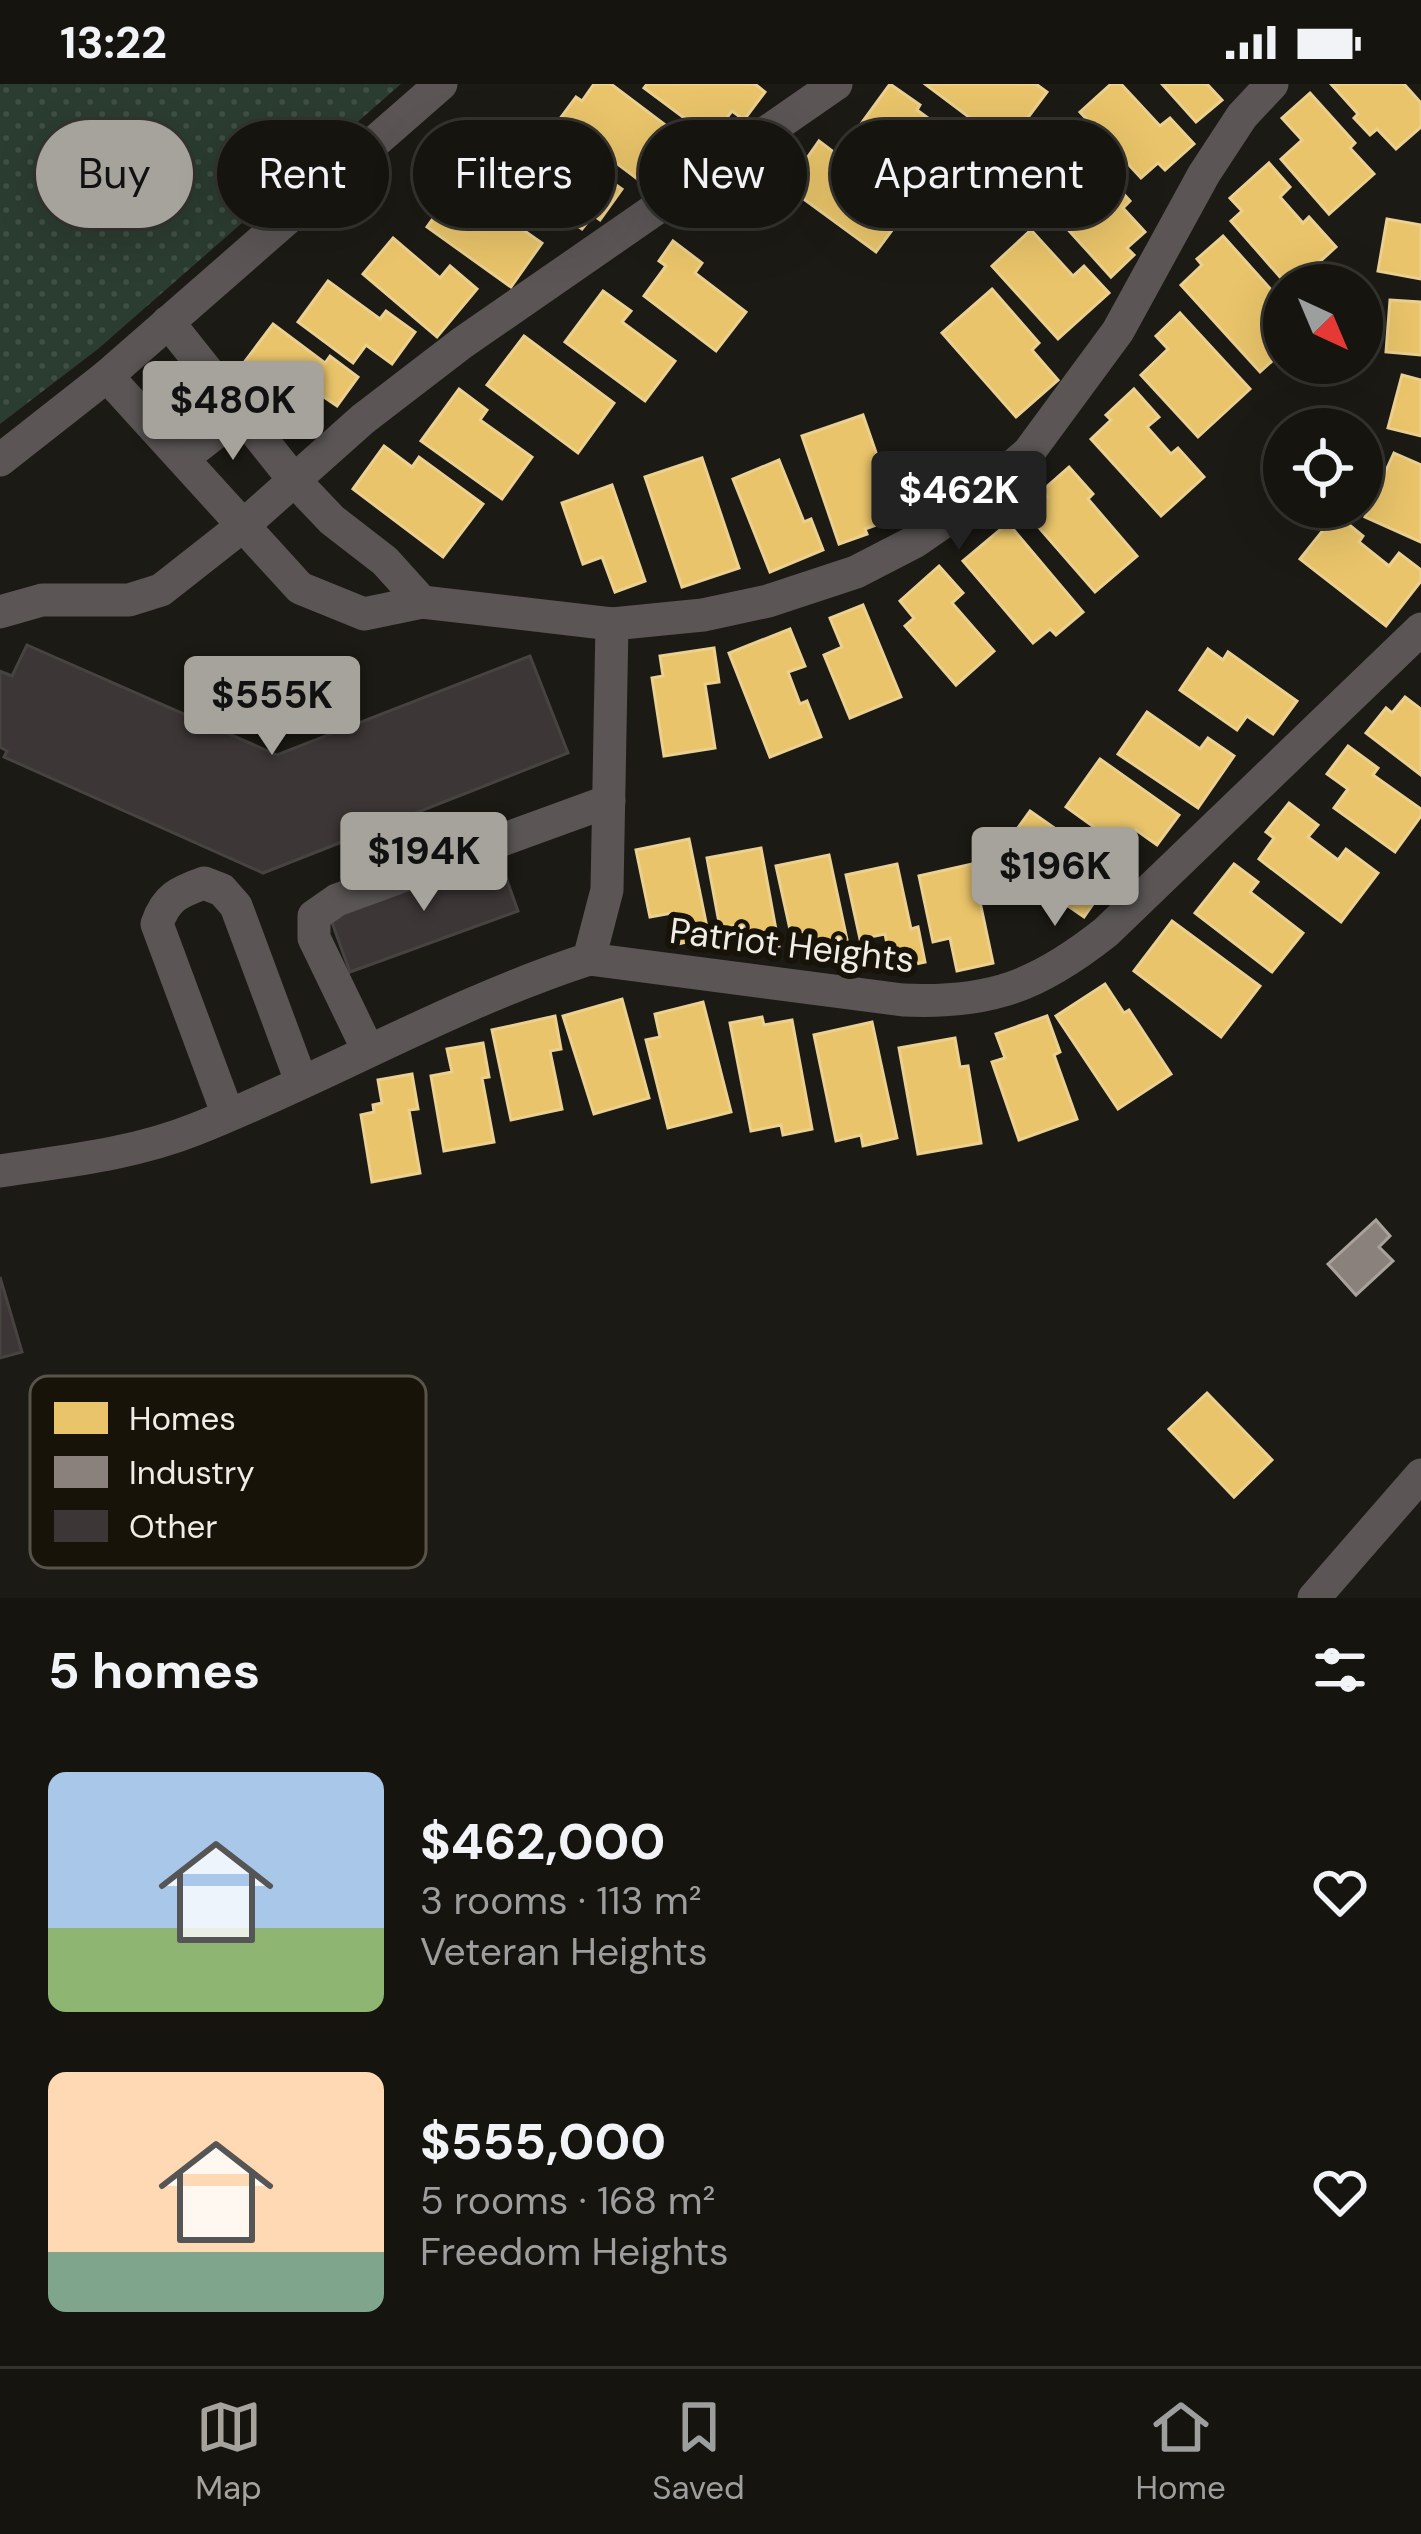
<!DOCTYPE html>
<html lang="en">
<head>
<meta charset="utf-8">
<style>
	:root { --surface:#15140f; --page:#22211d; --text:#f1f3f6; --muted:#9d9e9e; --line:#34332f; --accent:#a5a39c }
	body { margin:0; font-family:"DM Sans",sans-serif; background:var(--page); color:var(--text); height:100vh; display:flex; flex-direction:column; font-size:45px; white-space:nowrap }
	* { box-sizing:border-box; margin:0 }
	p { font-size:39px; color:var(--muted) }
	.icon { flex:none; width:66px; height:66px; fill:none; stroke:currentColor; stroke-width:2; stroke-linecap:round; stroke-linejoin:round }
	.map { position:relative; height:1514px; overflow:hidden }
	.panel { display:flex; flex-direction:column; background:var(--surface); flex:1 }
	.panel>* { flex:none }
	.top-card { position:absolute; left:36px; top:36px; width:1350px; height:108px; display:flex; gap:24px }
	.needle { width:78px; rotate:136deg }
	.fabs { position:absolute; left:1263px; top:180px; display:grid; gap:24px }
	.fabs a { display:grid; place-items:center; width:120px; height:120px; border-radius:50%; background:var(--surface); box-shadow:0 12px 48px #0002,0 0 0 3px var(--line); font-size:60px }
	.price { position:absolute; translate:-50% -102px; padding:0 27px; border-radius:12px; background:var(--accent); color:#111; font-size:39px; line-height:78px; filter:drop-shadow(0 3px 6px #0008) }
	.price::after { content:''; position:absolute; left:50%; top:72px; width:36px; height:27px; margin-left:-18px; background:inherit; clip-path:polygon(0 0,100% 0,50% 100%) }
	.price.on { background:#222; color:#fff }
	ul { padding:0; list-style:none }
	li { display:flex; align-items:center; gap:36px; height:300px; padding:0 48px }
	li span { display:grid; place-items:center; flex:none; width:336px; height:240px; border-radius:18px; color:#555 }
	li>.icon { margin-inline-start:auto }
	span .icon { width:144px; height:144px; fill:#fffc; stroke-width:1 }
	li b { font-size:51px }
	h2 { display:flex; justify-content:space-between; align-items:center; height:144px; padding:0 48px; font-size:51px }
	.tag { padding:0 42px; border-radius:54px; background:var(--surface); box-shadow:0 12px 48px #0002,0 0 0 3px var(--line); font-size:42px; line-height:108px }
	.tag.on { background:var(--accent); color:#111 }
	.status { display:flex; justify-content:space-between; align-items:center; height:84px; padding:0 60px; background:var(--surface); direction:ltr }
	.status svg { height:33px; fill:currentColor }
	.tabs { display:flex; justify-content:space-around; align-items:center; height:168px; border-top:3px solid var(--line); background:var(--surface); font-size:33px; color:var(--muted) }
	.tabs a { display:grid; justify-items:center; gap:6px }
	.tabs .on { color:var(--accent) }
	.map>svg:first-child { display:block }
	.green { fill:url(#green-dots) }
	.homes { fill:#e9c46a; stroke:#ebd08f; stroke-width:3 }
	.industry { fill:#8a817c; stroke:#a8a19c; stroke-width:3 }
	.building { fill:#3d3636; stroke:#464341; stroke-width:3 }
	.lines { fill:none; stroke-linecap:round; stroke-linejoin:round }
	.minor { stroke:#5b5655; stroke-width:33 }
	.labels { text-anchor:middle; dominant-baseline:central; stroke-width:12; stroke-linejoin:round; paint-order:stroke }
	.street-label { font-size:36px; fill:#efede5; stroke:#171308 }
	.key { fill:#171308; stroke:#58544a; stroke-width:3 }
	.key-label { font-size:33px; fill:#efede5 }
</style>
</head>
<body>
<div class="status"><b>13:22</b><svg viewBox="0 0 49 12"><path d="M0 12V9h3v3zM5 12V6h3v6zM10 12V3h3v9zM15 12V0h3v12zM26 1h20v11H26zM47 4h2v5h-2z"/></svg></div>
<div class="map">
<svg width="1421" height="1514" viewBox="0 0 1421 1514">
	<defs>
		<pattern id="green-dots" width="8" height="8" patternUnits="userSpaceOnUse" patternTransform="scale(3)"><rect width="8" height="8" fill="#2b3c30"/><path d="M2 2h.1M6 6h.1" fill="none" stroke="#404f44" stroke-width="1.8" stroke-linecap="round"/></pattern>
	</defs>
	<rect width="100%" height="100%" fill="#1c1a14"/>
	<path class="green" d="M0,0H401L98,265L0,340Z"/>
	<g class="homes">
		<path d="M594,0H611L688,58L652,106L559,36L576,13L582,17Z"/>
		<path d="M647,0H755L765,8L744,36L732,27L711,54L644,4Z"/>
		<path d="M890,0L920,21L917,26L969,64L939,103L858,44Z"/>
		<path d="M925,0H1036L1047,8L1023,40L1018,36L1002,58Z"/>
		<path d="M1111,0H1121L1160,42L1170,34L1194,60L1165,86L1158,79L1141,94L1080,28Z"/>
		<path d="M1162,0H1207L1222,16L1196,38Z"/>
		<path d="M1331,0H1404L1421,19V43L1396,65L1377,45L1370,51L1354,34L1358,30Z"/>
		<path d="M1310,9L1355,59L1350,64L1374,90L1329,130L1281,75L1302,56L1282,34Z"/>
		<path d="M819,57L844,76L850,68L915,115L876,168L779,97L800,69L807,74Z"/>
		<path d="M1076,57L1130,117L1123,124L1145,148L1127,164L1134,171L1111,193L1033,107L1055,87L1050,81Z"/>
		<path d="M531,59L583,96L592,84L622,105L600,136L593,131L582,145L562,131L556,139L502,101Z"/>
		<path d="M1269,79L1290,103L1280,113L1303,139L1309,133L1336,163L1294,201H1287L1231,137L1242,127L1230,114Z"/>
		<path d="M470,97L521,134L516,141L542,159L511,203L427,143L447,115L454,120Z"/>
		<path d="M1387,135L1421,141V195L1378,187Z"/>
		<path d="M1031,146L1073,192L1084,182L1109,209L1058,255L992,182Z"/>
		<path d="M1223,152L1284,220V248L1273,258L1282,268L1260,288L1181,201L1202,181L1197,175Z"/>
		<path d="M393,154L440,194L450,182L477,205L437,253L363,190Z"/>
		<path d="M673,157L702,179L695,189L746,228L716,267L644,212L666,182L659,177Z"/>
		<path d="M328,197L380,235L386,227L415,248L392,280L366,261L353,279L298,238Z"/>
		<path d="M992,205L1039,259L1032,266L1058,296L1016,333L942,249Z"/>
		<path d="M603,207L631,227L622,238L675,277L645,317L565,258Z"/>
		<path d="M1390,216L1421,218V271L1386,268Z"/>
		<path d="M1180,229L1250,305L1198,353L1141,291L1168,265L1156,252Z"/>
		<path d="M273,240L325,279L330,272L358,293L337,322L315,307L303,323L243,280Z"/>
		<path d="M524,252L614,319L578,369L487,301Z"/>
		<path d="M1402,291L1421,296V352L1388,344Z"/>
		<path d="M459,305L487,326L480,336L532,373L502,415L421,357Z"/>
		<path d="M1134,305L1159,333L1147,343L1171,370L1178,364L1204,393L1161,432L1091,355L1111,336L1106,331Z"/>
		<path d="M863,331L888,403L876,407L887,437L865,445L867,450L839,460L802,352Z"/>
		<path d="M384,362L412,383L419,373L483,420L443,473L353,405Z"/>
		<path d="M1394,369L1421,381V458L1365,433Z"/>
		<path d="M702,374L739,484L682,503L645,393Z"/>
		<path d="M779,376L804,438L811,435L823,466L770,488L733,395Z"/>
		<path d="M1069,383L1093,410L1088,415L1137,472L1095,508L1027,430L1047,413L1042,407Z"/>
		<path d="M612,401L645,497L615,508L602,473L583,480L562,419Z"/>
		<path d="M1336,430L1363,452L1359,458L1389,482L1399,469L1421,486V497L1386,542L1300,475Z"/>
		<path d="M1008,439L1083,528L1056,551L1050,545L1033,559L963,477Z"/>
		<path d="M939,482L963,509L952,519L994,567L956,601L905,542L914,534L900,517Z"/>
		<path d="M863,521L901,613L850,634L824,571L842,563L830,534Z"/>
		<path d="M790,545L805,582L788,588L800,620L807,617L821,653L770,673L729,569Z"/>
		<path d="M714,564L719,598L705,600L715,664L664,672L652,594L663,592L660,572Z"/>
		<path d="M1208,565L1223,576L1228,568L1297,617L1273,650L1247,632L1237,646L1180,606Z"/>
		<path d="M1405,613L1421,625V691L1366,649L1386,624L1392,629Z"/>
		<path d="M1147,628L1200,665L1208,654L1234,672L1198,724L1118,670Z"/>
		<path d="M1348,662L1378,684L1373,691L1421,725V732L1395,768L1334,724L1348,705L1327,690Z"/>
		<path d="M1100,675L1179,731L1157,761L1136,746L1123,764L1066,723Z"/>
		<path d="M1289,719L1318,741L1308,753L1338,776L1346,765L1378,789L1341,838L1259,775L1274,754L1266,748Z"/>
		<path d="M1030,727L1116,787L1084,833L1055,813L1050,821L985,775L1004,747L1012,752Z"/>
		<path d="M689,755L709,853L678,860L672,829L650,833L636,766Z"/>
		<path d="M761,764L779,862L741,869L736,841L720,844L707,774Z"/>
		<path d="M829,771L850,870L817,878L810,846L791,850L776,782Z"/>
		<path d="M897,780L911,845L918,843L925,878L892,885L885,850L860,855L846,791Z"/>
		<path d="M972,780L993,879L957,887L950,854L933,858L919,792Z"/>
		<path d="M1234,780L1258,798L1250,808L1303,849L1272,888L1195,829Z"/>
		<path d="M1172,837L1260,902L1221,953L1134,887Z"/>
		<path d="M1105,900L1124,929L1129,926L1171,990L1118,1025L1056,932Z"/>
		<path d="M622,915L649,1014L594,1030L563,932Z"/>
		<path d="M703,918L731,1028L668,1044L646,956L660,953L655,930Z"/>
		<path d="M555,932L561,965L550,967L562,1025L511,1036L492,946Z"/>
		<path d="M1047,932L1060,968L1054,971L1077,1035L1019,1056L992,978L1005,974L996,950Z"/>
		<path d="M762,933L764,941L792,936L812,1045L783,1051L781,1041L751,1047L730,939Z"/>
		<path d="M872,938L897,1054L863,1062L861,1051L836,1057L814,951Z"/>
		<path d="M955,954L960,983L968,982L981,1059L918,1070L899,964Z"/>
		<path d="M483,959L489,993L482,994L494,1058L444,1067L431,992L452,988L447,965Z"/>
		<path d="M412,990L418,1025L409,1026L420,1089L372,1098L361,1031L374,1028L373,1021L382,1019L378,996Z"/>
		<path d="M1207,1309L1272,1376L1234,1413L1169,1345Z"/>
	</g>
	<path class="industry" d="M1376,1136L1390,1152L1379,1163L1393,1177L1356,1211L1328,1180Z"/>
	<g class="building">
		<path d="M27,561L277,671L530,572L568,669L263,789L4,673L7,667L0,663V587L12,592Z"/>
		<path d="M498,771L518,827L350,888L330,833Z"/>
		<path d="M0,1193L22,1268L0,1274Z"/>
	</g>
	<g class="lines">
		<g class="minor">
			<path d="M168,238L294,396L332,436L385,477L422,518"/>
			<path d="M107,292L300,504L364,530L422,518L612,540L703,531L768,517L856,488L916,457L968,421L1029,368L1118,247L1204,90L1242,32L1272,0"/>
			<path d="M183,374L241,329"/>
			<path d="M0,376L107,292L441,0"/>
			<path d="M0,528L42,516H129L161,506L245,440L363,335L462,259L836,0"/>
			<path d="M589,875L903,916C990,920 1038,902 1106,848L1421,545"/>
			<path d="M368,966L314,854V832L337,816L609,717"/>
			<path d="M228,1031L157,840C166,813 179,808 204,799L222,806L236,822L301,997"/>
			<path d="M0,1087C66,1077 134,1070 196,1045C329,992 453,919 589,875L607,806L612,540"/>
			<path d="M1314,1514L1421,1391"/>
		</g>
	</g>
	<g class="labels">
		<g class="street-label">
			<text transform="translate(792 861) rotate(7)">Patriot Heights</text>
		</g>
	</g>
	<rect x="30" y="1292" width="396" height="192" rx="18" class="key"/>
	<rect x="54" y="1318" width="54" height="32" fill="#e9c46a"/>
	<rect x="54" y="1372" width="54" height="32" fill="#8a817c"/>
	<rect x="54" y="1426" width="54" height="32" fill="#3d3636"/>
	<g class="key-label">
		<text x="129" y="1346">Homes</text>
		<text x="129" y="1400">Industry</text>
		<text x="129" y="1454">Other</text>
	</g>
</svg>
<div class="fabs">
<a><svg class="needle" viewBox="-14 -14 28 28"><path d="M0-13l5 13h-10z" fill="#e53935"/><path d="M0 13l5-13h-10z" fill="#9d9e9e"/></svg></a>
<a><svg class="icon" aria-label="locate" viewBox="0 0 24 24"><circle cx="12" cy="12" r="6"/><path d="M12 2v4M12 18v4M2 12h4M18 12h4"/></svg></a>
</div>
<b class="price" style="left:233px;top:379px">$480K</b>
<b class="price on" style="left:959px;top:469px">$462K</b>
<b class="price" style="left:272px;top:674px">$555K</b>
<b class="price" style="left:424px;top:830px">$194K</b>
<b class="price" style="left:1055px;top:845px">$196K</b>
<div class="top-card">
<a class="tag on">Buy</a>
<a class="tag">Rent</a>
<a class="tag">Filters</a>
<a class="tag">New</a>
<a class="tag">Apartment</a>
</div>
</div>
<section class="panel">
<h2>5 homes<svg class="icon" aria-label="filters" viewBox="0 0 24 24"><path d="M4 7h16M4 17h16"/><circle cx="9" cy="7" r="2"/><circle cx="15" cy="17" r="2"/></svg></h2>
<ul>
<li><span style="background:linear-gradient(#a9c7e8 65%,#8fb573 0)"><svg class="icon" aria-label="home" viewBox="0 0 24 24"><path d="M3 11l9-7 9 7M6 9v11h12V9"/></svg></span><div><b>$462,000</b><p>3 rooms · 113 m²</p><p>Veteran Heights</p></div><svg class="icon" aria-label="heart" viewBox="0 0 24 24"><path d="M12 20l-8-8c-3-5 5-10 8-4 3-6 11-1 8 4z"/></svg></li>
<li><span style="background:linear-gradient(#ffd9b3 75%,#7fa58c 0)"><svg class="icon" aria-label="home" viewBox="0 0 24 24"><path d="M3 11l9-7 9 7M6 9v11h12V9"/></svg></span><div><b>$555,000</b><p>5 rooms · 168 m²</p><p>Freedom Heights</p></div><svg class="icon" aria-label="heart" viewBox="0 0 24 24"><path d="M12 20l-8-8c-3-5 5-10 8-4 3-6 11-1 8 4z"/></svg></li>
</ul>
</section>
<nav class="tabs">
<a class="on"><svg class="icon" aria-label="map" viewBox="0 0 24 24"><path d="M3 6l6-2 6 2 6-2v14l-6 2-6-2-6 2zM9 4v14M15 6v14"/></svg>Map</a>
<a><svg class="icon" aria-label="saved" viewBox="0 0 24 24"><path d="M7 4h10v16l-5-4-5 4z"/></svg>Saved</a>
<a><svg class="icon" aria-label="home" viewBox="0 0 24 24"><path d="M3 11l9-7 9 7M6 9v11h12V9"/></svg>Home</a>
</nav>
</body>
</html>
